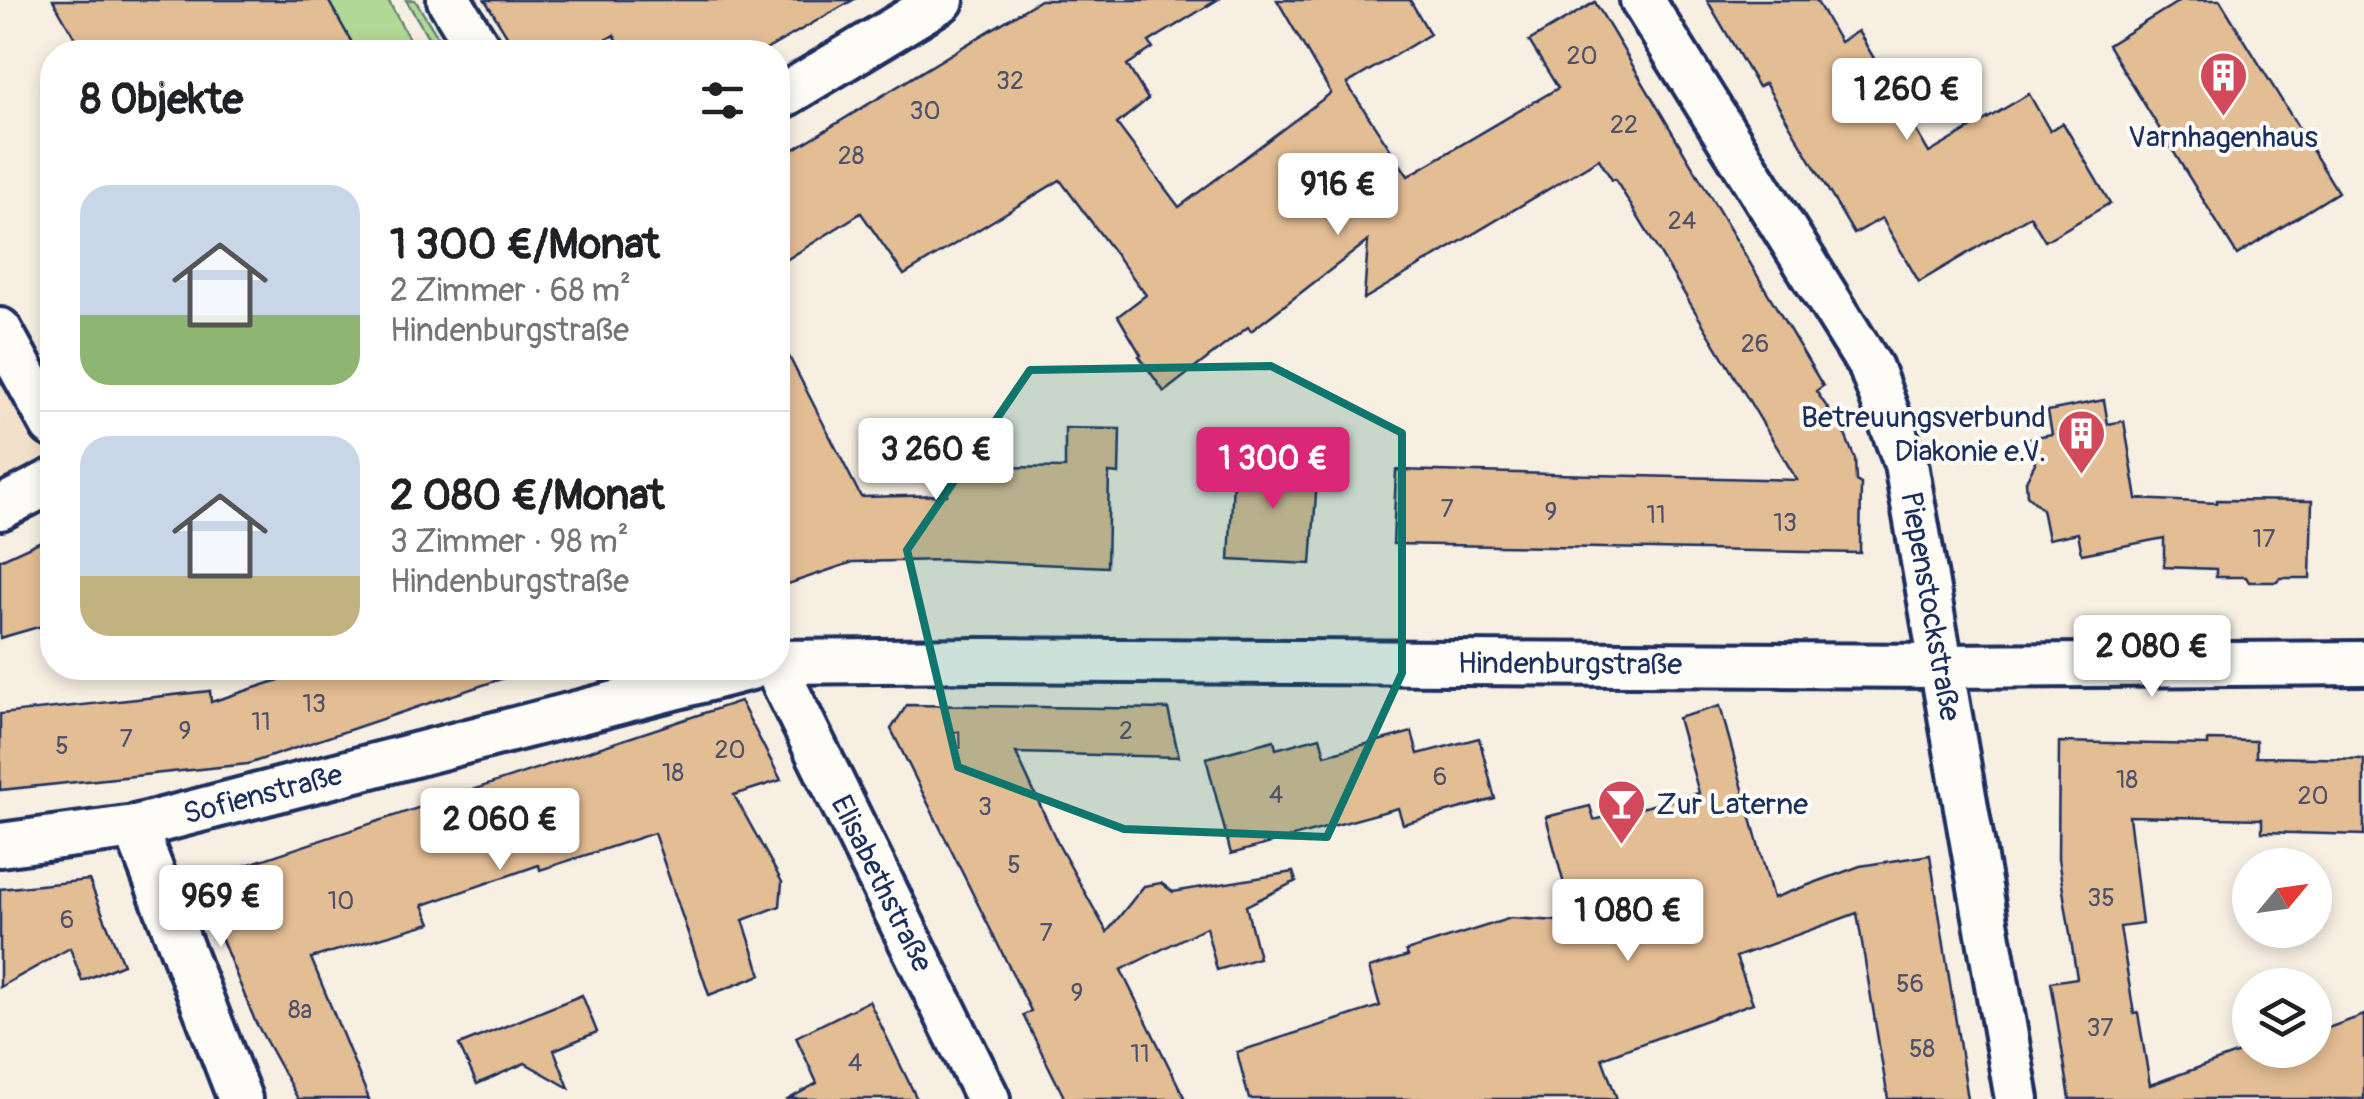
<!DOCTYPE html>
<html lang="de">
<head>
<meta charset="utf-8">
<style>
	:root { --surface:#fff; --page:#f2f2f2; --text:#202124; --muted:#757577; --line:#e0e0e0; --accent:#db2777 }
	body { margin:0; font-family:Pangolin,sans-serif; background:var(--page); color:var(--text); height:100vh; display:flex; flex-direction:column; font-size:38px; white-space:nowrap }
	* { box-sizing:border-box; margin:0 }
	p { font-size:32px; color:var(--muted) }
	.icon { flex:none; width:55px; height:55px; fill:none; stroke:currentColor; stroke-width:2; stroke-linecap:round; stroke-linejoin:round }
	.map { position:relative; flex:1; overflow:hidden }
	.details { position:absolute; left:40px; top:40px; width:750px; height:640px; display:flex; flex-direction:column; background:var(--surface); border-radius:40px; box-shadow:0 5px 15px #0003 }
	.details>* { flex:none }
	.needle { width:65px; rotate:61deg }
	.buttons { position:absolute; left:2232px; top:848px; display:grid; gap:20px }
	.buttons a { display:grid; place-items:center; width:100px; height:100px; border-radius:50%; background:var(--surface); box-shadow:0 5px 15px #0003; font-size:50px }
	.price { position:absolute; translate:-50% -85px; padding:0 22px; border-radius:10px; background:#fff; color:#222; font-size:32px; line-height:65px; filter:drop-shadow(0 2px 5px #0008) }
	.price::after { content:''; position:absolute; left:50%; top:60px; width:30px; height:22px; margin-left:-15px; background:inherit; clip-path:polygon(0 0,100% 0,50% 100%) }
	.price.active { background:var(--accent); color:#fff }
	ul { padding:0; list-style:none }
	li { display:flex; align-items:center; gap:30px; height:250px; padding:0 40px }
	li+li { border-top:2px solid var(--line) }
	li span { display:grid; place-items:center; flex:none; width:280px; height:200px; border-radius:30px; color:#555 }
	li>.icon { margin-inline-start:auto }
	span .icon { width:120px; height:120px; fill:#fffc; stroke-width:1 }
	li b { font-size:42px }
	h2 { display:flex; justify-content:space-between; align-items:center; height:120px; padding:0 40px; font-size:42px }
	.map>svg:first-child { display:block }
	.built { fill:#f2e0cb }
	.green { fill:#b1d894; stroke:#668479; stroke-width:2.5 }
	.building { fill:#e3bd94; stroke:#1b2f5e; stroke-width:2.5 }
	.lines { fill:none; stroke-linecap:round; stroke-linejoin:round }
	.minor-casing { stroke:#1b2f5e; stroke-width:50 }
	.minor { stroke:#fdfcf7; stroke-width:42 }
	.marked { fill:#0f766e; fill-opacity:0.2; stroke:#0f766e; stroke-width:8; stroke-linejoin:round }
	.labels { text-anchor:middle; dominant-baseline:central; stroke-width:8; stroke-linejoin:round; paint-order:stroke }
	.number-label { font-size:25px; fill:#4d526c }
	.poi-label { font-size:30px; fill:#1b2f5e; stroke:#fdfcf7 }
	.street-label { font-size:30px; fill:#1b2f5e; stroke:#fdfcf7 }
</style>
</head>
<body>
<div class="map">
<svg width="2364" height="1099" viewBox="0 0 2364 1099">
	<rect width="100%" height="100%" fill="#f8efe3"/>
	<filter id="ink" filterUnits="userSpaceOnUse"><feTurbulence type="fractalNoise" baseFrequency=".01" numOctaves="2"/><feDisplacementMap in="SourceGraphic" scale="20" xChannelSelector="R" yChannelSelector="G"/><feConvolveMatrix kernelMatrix="1 2 1 2 8 2 1 2 1" color-interpolation-filters="sRGB"/></filter>
	<g filter="url(#ink)">
		<path class="built" d="M0,354L52,446V461L0,485Z"/>
		<g class="green">
			<path d="M328,0H388L416,52H357Z"/>
			<path d="M406,0H415L447,52H437Z"/>
		</g>
		<g class="building">
			<path d="M53,0H328L357,52H83Z"/>
			<path d="M485,0H853L762,52H625L614,35L585,52H517Z"/>
			<path d="M1040,0H1217L1149,42L1153,48L1127,65L1148,99L1117,124L1179,207L1331,93L1277,0H1410L1430,34L1347,84L1408,176L1558,88L1529,41L1595,2L1823,386L1816,391L1844,432L1855,459L1856,481L1861,484L1860,553L1393,544L1396,470L1797,480L1615,179L1612,180L1599,159L1364,299L1368,241L1251,331L1248,327L1164,392L1139,356L1141,355L1118,316L1146,295L1060,180L904,275L861,213L778,265V159Z"/>
			<path d="M1707,0H1816L1840,42L1858,31L1929,153L2029,94L2050,131L2063,123L2110,203L2045,241L2030,216L1919,282L1882,218L1854,234L1765,83L1758,87Z"/>
			<path d="M2181,0H2220L2338,192L2237,255L2108,45Z"/>
			<path d="M778,335L861,497L947,495V466L1065,468V428L1120,429L1119,474L1109,473L1107,567L945,560L853,562L788,584L778,564Z"/>
			<path d="M2104,400L2108,424L2124,421L2137,499L2217,503V500L2312,501L2310,578H2280L2277,582H2249L2246,577H2216V569L2164,567V538L2082,554L2078,533L2048,539L2042,509L2027,495L2026,481L2035,463L2030,438L2052,434L2048,411Z"/>
			<path d="M1265,460L1318,466L1311,564L1229,560L1234,461L1265,462Z"/>
			<path d="M52,536V623L0,638V560Z"/>
			<path d="M316,668H511L513,675L248,764L0,790V714L210,691L211,702Z"/>
			<path d="M740,701L781,780L734,795L782,882L780,906L743,920L761,975L709,995L654,833L540,870L539,865L423,905L431,923L311,958L369,1099H298L255,1021L198,881Z"/>
			<path d="M907,705L1168,709L1179,757L1016,753L1058,844L1107,932L1144,886L1161,883L1173,892L1293,872L1296,881L1246,906L1259,958L1217,970L1206,927L1121,970L1185,1099H1065L1023,1015L1031,1011L891,729Z"/>
			<path d="M1720,706L1773,898L1860,866L1930,855L1968,1099H1888L1857,913L1736,957L1753,1003L1602,1058L1617,1099H1249L1237,1052L1380,1006L1369,968L1408,956L1406,951L1511,918L1574,922L1546,817L1590,806L1594,820L1699,793L1678,718Z"/>
			<path d="M1412,732L1418,754L1479,738L1495,799L1403,824L1398,808L1231,854L1206,758L1274,740L1276,749L1320,737L1325,755Z"/>
			<path d="M2208,740L2256,741V757L2364,759V835L2262,832V819L2129,816L2142,924L2120,927L2134,1014L2138,1013L2150,1085L2250,1049L2315,1050V1027L2317,1032L2364,1015V1099H2070L2051,982L2077,978L2058,859L2059,742L2208,745Z"/>
			<path d="M89,880L123,964L82,981L70,948L0,987V889Z"/>
			<path d="M582,995L597,1032L554,1050L569,1088L525,1063L477,1084L459,1045Z"/>
			<path d="M869,1001L917,1099H789L817,1083L796,1037Z"/>
		</g>
		<g class="lines">
			<defs>
				<g id="minor">
					<path d="M449,0L481,52"/>
					<path id="s1" d="M1642,0L1871,368L1906,464L2017,1099"/>
					<path d="M778,99L942,0"/>
					<path d="M0,330L52,425"/>
					<path d="M0,508L52,481"/>
					<path id="s2" d="M778,662L982,660L1940,666L2364,663"/>
					<path id="s3" d="M776,668L988,1099"/>
					<path d="M135,827L240,1099"/>
					<path id="s4" d="M0,845L135,827L751,668"/>
				</g>
			</defs>
			<use href="#minor" class="minor-casing"/>
			<use href="#minor" class="minor"/>
		</g>
	</g>
	<path class="marked" d="M1271,366L1402,433V673L1327,837L1124,829L958,767L907,550L1030,370Z"/>
	<defs>
		<symbol id="building-pin" viewBox="-11 -11 22 30"><path d="M0 17L-7.5 6A9.5 9.5 0 1 1 7.5 6Z" fill="#d1495b" stroke="#fdfcf7"/><path d="M-4-6H4V6H1V3H-1V6H-4ZM-2.5-4.3h1.7v1.8h-1.7ZM.8-4.3h1.7v1.8H.8ZM-2.5-1h1.7V.8h-1.7ZM.8-1h1.7V.8H.8Z" fill="#fff"/></symbol>
		<symbol id="bar-pin" viewBox="-11 -11 22 30"><path d="M0 17L-7.5 6A9.5 9.5 0 1 1 7.5 6Z" fill="#d1495b" stroke="#fdfcf7"/><path d="M-6-5H6L.8 .8V4.5H3.5V6h-7V4.5H-.8V.8Z" fill="#fff"/></symbol>
	</defs>
	<g fill-rule="evenodd">
		<use href="#building-pin" x="2196" y="48" width="55" height="75"/>
		<use href="#building-pin" x="2054" y="406" width="55" height="75"/>
		<use href="#bar-pin" x="1594" y="776" width="55" height="75"/>
	</g>
	<g class="labels">
		<g class="number-label">
			<text x="1582" y="56">20</text>
			<text x="1010" y="81">32</text>
			<text x="925" y="111">30</text>
			<text x="1624" y="125">22</text>
			<text x="851" y="156">28</text>
			<text x="1682" y="221">24</text>
			<text x="1755" y="344">26</text>
			<text x="1447" y="509">7</text>
			<text x="1551" y="512">9</text>
			<text x="1656" y="515">11</text>
			<text x="1785" y="523">13</text>
			<text x="2264" y="539">17</text>
			<text x="314" y="704">13</text>
			<text x="261" y="722">11</text>
			<text x="185" y="731">9</text>
			<text x="1126" y="731">2</text>
			<text x="126" y="739">7</text>
			<text x="957" y="741">1</text>
			<text x="62" y="746">5</text>
			<text x="730" y="750">20</text>
			<text x="673" y="773">18</text>
			<text x="1440" y="777">6</text>
			<text x="2127" y="780">18</text>
			<text x="1276" y="795">4</text>
			<text x="2313" y="796">20</text>
			<text x="985" y="807">3</text>
			<text x="1014" y="865">5</text>
			<text x="2101" y="898">35</text>
			<text x="341" y="901">10</text>
			<text x="67" y="920">6</text>
			<text x="1046" y="933">7</text>
			<text x="1910" y="984">56</text>
			<text x="1077" y="993">9</text>
			<text x="300" y="1010">8a</text>
			<text x="2100" y="1028">37</text>
			<text x="1922" y="1049">58</text>
			<text x="1140" y="1054">11</text>
			<text x="855" y="1063">4</text>
		</g>
		<g class="poi-label">
			<text x="2223" y="137">Varnhagenhaus</text>
			<text x="2046" y="417" text-anchor="end">Betreuungsverbund<tspan x="2046" dy="34">Diakonie e.V.</tspan></text>
			<text x="1656" y="804" text-anchor="start">Zur Laterne</text>
		</g>
		<g class="street-label">
			<text stroke="none"><textPath href="#s1" startOffset="680">Piepenstockstraße</textPath></text>
			<text stroke="none"><textPath href="#s2" startOffset="792">Hindenburgstraße</textPath></text>
			<text stroke="none"><textPath href="#s4" startOffset="268">Sofienstraße</textPath></text>
			<text stroke="none"><textPath href="#s3" startOffset="240">Elisabethstraße</textPath></text>
		</g>
	</g>
</svg>
<div class="buttons">
<a><svg class="needle" viewBox="-14 -14 28 28"><path d="M0-13l5 13h-10z" fill="#e53935"/><path d="M0 13l5-13h-10z" fill="#757577"/></svg></a>
<a><svg class="icon" aria-label="layers" viewBox="0 0 24 24"><path d="M12 4l9 5-9 5-9-5zM3 14l9 5 9-5"/></svg></a>
</div>
<b class="price" style="left:1907px;top:143px">1 260 €</b>
<b class="price" style="left:1338px;top:238px">916 €</b>
<b class="price" style="left:936px;top:503px">3 260 €</b>
<b class="price active" style="left:1273px;top:512px">1 300 €</b>
<b class="price" style="left:2152px;top:700px">2 080 €</b>
<b class="price" style="left:500px;top:873px">2 060 €</b>
<b class="price" style="left:221px;top:950px">969 €</b>
<b class="price" style="left:1628px;top:964px">1 080 €</b>
<section class="details">
<h2>8 Objekte<svg class="icon" aria-label="filters" viewBox="0 0 24 24"><path d="M4 7h16M4 17h16"/><circle cx="9" cy="7" r="2"/><circle cx="15" cy="17" r="2"/></svg></h2>
<ul>
<li><span style="background:linear-gradient(#c9d6e8 65%,#8fb573 0)"><svg class="icon" aria-label="home" viewBox="0 0 24 24"><path d="M3 11l9-7 9 7M6 9v11h12V9"/></svg></span><div><b>1 300 €/Monat</b><p>2 Zimmer · 68 m²</p><p>Hindenburgstraße</p></div></li>
<li><span style="background:linear-gradient(#c9d6e8 70%,#c2b280 0)"><svg class="icon" aria-label="home" viewBox="0 0 24 24"><path d="M3 11l9-7 9 7M6 9v11h12V9"/></svg></span><div><b>2 080 €/Monat</b><p>3 Zimmer · 98 m²</p><p>Hindenburgstraße</p></div></li>
</ul>
</section>
</div>
</body>
</html>
